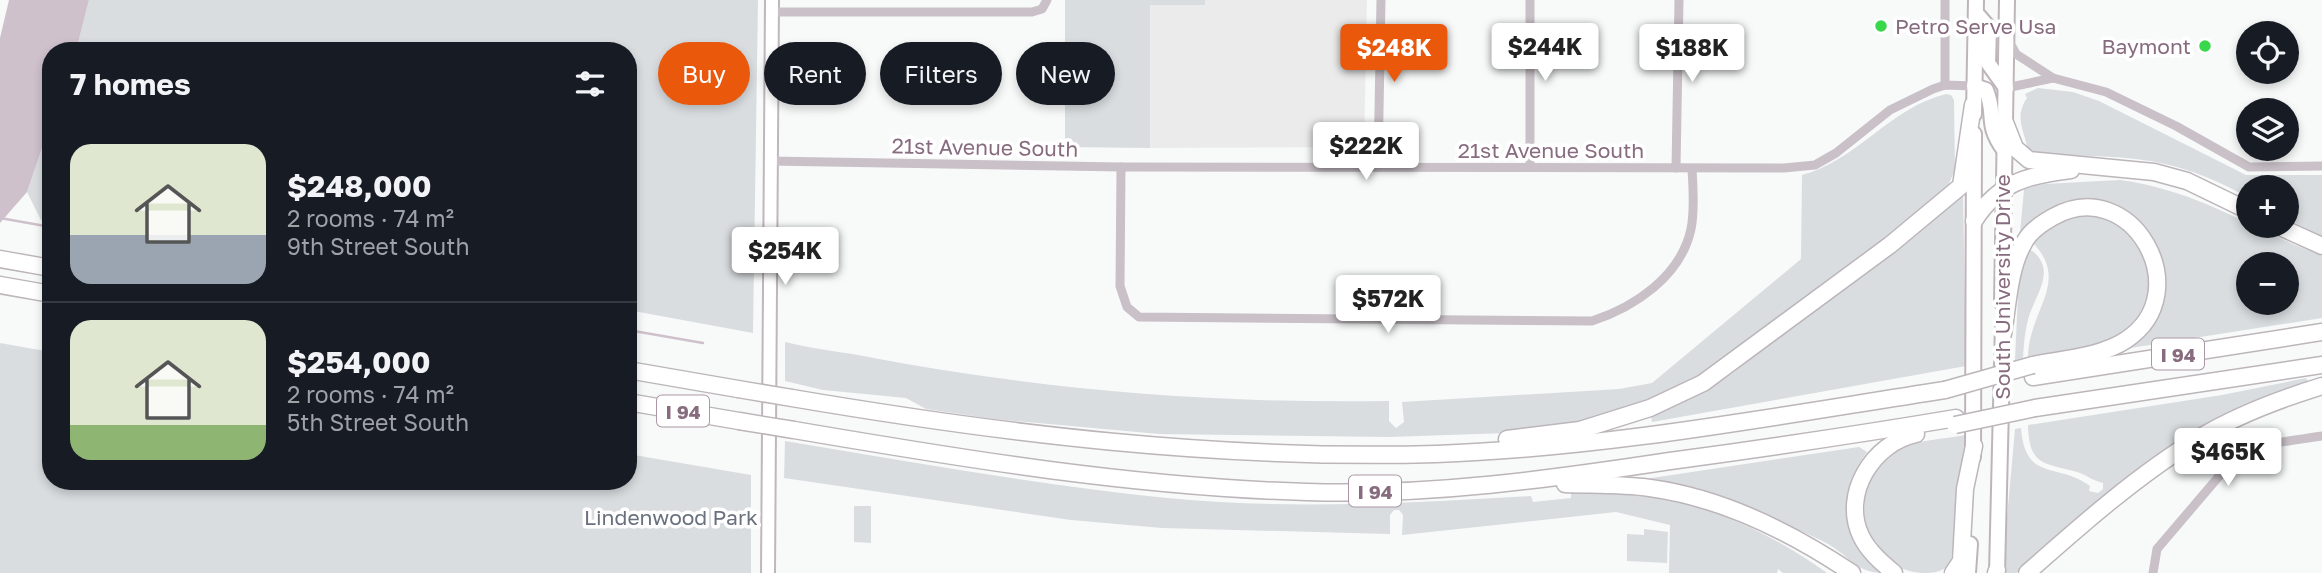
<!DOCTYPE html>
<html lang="en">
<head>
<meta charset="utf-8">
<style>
	:root { --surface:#171b24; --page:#242831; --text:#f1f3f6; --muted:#9ea1a6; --line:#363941; --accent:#ea580c }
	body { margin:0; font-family:"Golos Text",sans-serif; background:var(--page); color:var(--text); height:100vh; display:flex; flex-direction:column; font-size:26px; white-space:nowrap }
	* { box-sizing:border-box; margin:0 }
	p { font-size:23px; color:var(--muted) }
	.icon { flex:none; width:38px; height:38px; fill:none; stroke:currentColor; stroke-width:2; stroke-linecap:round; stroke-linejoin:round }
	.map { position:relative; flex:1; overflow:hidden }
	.details { position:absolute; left:42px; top:42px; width:595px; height:448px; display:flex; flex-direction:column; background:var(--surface); border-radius:28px; box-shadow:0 4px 10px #0003 }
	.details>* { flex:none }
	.top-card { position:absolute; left:658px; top:42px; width:665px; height:63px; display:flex; gap:14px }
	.controls { position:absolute; left:2236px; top:21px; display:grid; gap:14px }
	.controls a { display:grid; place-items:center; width:63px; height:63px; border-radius:50%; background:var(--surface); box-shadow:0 4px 10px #0003; font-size:35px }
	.price { position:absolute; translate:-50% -60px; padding:0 16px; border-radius:7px; background:#fff; color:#222; font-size:23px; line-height:46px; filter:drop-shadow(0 2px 4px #0008) }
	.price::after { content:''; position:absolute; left:50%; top:42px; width:21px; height:16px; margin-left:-10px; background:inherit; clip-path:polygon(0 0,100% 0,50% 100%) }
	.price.active { background:var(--accent); color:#fff }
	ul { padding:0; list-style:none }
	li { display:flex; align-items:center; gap:21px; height:175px; padding:0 28px }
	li+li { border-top:2px solid var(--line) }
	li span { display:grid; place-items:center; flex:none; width:196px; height:140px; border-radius:21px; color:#555 }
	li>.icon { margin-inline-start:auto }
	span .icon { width:84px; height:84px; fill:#fffc; stroke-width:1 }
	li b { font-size:30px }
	h2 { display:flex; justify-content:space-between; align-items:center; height:84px; padding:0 28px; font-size:30px }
	.pill { padding:0 24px; border-radius:32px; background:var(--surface); box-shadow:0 4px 10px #0003; font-size:24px; line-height:63px }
	.pill.active { background:var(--accent); color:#fff }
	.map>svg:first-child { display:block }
	.built { fill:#ebebeb }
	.green { fill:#d9dde0; fill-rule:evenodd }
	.water { fill:#cec1cc }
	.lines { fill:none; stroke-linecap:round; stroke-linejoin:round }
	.stream { stroke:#cec1cc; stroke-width:2.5 }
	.secondary-casing { stroke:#c0b6bd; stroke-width:16 }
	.primary-casing { stroke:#beb5bb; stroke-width:18 }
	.highway-casing { stroke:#bcb5ba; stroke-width:19 }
	.street { stroke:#c9c1c7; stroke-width:9 }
	.secondary { stroke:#fff; stroke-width:12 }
	.primary { stroke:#fff; stroke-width:14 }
	.highway { stroke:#fff; stroke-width:16 }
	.highway-bridge-casing { stroke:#bcb5ba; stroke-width:19; stroke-linecap:butt }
	.highway-bridge { stroke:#fff; stroke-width:16 }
	.poi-dot { fill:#39d84a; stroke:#fff; stroke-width:2.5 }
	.labels { text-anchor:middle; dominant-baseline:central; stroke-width:7; stroke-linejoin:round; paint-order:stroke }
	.shield { fill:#fff; stroke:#ab97a5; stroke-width:2 }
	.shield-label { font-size:19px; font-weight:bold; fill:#876b7e }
	.poi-label { font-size:21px; fill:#876b7e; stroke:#fff; text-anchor:start }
	.street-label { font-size:21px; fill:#876b7e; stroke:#fff }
	.park-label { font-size:21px; fill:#69707e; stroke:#fff }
</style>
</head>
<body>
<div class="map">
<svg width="2322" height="573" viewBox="0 0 2322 573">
	<rect width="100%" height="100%" fill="#f8faf9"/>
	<path class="built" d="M1205,0H1367L1364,147L1150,148V5H1204Z"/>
	<g class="green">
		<path d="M89,0H758L753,333L628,310V51H76Z"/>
		<path d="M1065,0H1205V5H1150V148L1065,147Z"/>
		<path d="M2038,88L2073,92L2099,101L2246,175H2322V236L2287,219V187H2249V198C2169,153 2125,157 2036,155L2028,152C2026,134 2013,118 2027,98L2025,94Z"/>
		<path d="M1946,94L1951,95L1954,100L1955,170L1946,190L1718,367L1650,403L1582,424L1508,433L1388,437L1159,434L994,419L926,409L906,398L823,390L785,381V342C809,348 834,351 858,355C1033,389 1210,404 1389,401V421L1396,428L1404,422L1402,402L1619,389L1652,383L1801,259L1802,175C1856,161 1891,107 1946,94Z"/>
		<path d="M51,122V221L41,220L27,192Z"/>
		<path d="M2120,180C2197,190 2252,229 2322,256V318L2124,349C2214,295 2141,165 2054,208C2041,215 2029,222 2022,236L2020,233L2024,189L2044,184ZM2249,264H2287V303H2249Z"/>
		<path d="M1963,192L1966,366L1652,422L1651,417L1700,394L1733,373Z"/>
		<path d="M2075,216C2087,216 2100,216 2112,221C2152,238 2164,299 2130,328C2107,347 2056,353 2028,358C2028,310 2071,283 2033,243L2059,221Z"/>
		<path d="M2028,248C2057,266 2039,290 2030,313C2025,328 2024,343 2023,358L2015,360L2019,272Z"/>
		<path d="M0,343L51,352V481H628V454L751,475V573H0Z"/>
		<path d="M2306,378L2308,382L2112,492L2016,573H2002L2015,429L2021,428C2025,483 2059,462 2090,486L2089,491L2098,493L2103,489V483C2093,481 2087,475 2077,472C2045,463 2029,467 2028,425L2222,395Z"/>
		<path d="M1966,435L1951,562C1944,572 1934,573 1922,573C1856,569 1843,474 1902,448C1921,439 1945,439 1966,435Z"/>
		<path d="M785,441C912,462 1039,485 1167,498C1287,510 1411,503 1531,496L1533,502L1571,498V492C1667,487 1750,518 1827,573H1783L1778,569L1777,573H1669L1670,525L1616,512L1402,535L1403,515L1399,510H1394L1390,515V534L1162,528L1071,520L784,478Z"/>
		<path d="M1859,447L1867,452C1835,494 1841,542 1883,573C1857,573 1849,556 1828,544C1771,514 1708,500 1645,483V479Z"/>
		<path d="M854,506H871V543L854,542Z"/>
		<path d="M1644,529L1668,532L1667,563L1627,561V534L1644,535Z"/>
	</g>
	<path class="water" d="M9,0H89L76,51H51V122L27,192L0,223V38Z"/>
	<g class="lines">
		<g class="stream">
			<path d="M0,218L45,226"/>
			<path d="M628,330L703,343"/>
		</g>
		<defs>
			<path id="secondary" d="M768,573L772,0"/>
			<g id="primary">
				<path d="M1976,13L1989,28L1988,63L2006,88"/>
				<path d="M1974,86L1986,90C1997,116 1984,122 2004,150"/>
				<path d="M1974,114L1976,0"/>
				<path d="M2002,303L2007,0"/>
				<path d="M1973,457L1974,134"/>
				<path d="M1968,573L1970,544"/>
				<path d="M1997,573L2003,323"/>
			</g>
			<g id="highway">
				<path d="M2004,120L2015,148L2029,160L2154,172L2187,181L2249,211"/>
				<path d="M1974,221C1998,183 2027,175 2071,170"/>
				<path d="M2278,226L2322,246"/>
				<path d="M0,259L51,268"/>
				<path d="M0,285L51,294"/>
				<path d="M2003,334C2008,305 2009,267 2025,241C2031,230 2043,223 2053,217C2131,173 2199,292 2126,340C2100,357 2063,359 2033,365"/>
				<path d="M628,370L738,389"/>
				<path d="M2033,377L2322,332"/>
				<path d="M792,398C1004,434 1219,460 1436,454C1607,448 1776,416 1945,390"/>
				<path d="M628,402L739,421"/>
				<path d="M2035,408L2322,365"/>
				<path d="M794,430C964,459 1134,487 1307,492C1429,496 1551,479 1670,461C1766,448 1861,434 1956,418"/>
				<path d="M1507,439L1580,430L1650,408L1703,383L1890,245L1961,186L1973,105"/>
				<path d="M1565,484C1593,485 1623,484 1650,488C1723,498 1791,532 1852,573"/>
				<path d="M1894,573C1882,563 1868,551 1861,536C1841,494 1873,443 1916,434"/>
				<path d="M1953,573L1961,561L1965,489L1974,446"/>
				<path d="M1996,573L1997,570"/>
				<path d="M2027,573C2079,527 2140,473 2199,438C2237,415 2280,399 2322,386"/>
			</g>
		</defs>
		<use href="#secondary" class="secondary-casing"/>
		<use href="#primary" class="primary-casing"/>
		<use href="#highway" class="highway-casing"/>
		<g class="street">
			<path d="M772,12H1032L1042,9L1047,0"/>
			<path d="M2009,41L2016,54L2053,78L2106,92L2176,126L2249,167L2322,166"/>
			<path d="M1945,85V0"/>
			<path d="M2006,88L2053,78"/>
			<path d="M769,161L1121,167L1784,168L1815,165L1836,153L1890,110L1933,89L1945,85L1974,86"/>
			<path d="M1121,167L1120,286L1127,307L1139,317L1592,321C1635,307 1681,276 1691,229C1695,210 1693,187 1692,169"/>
			<path d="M1378,167L1381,0"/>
			<path d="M1530,167V0"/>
			<path d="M1676,168L1679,0"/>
			<path d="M2153,573L2157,549L2232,461C2258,442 2292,441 2322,436"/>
		</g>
		<use href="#secondary" class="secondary"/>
		<use href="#primary" class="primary"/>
		<use href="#highway" class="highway"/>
		<defs>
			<g id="highway-bridge">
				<path d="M738,389L792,398"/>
				<path d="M1945,390L2033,365"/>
				<path d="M739,421L794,430"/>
				<path d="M1955,425L2035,408"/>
			</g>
		</defs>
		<use href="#highway-bridge" class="highway-bridge-casing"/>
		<use href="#highway-bridge" class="highway-bridge"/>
	</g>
	<g class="poi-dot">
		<circle cx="1881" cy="26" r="7"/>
		<circle cx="2205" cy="46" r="7"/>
	</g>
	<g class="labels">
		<g class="shield">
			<rect x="2152" y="338.5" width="52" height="31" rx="5"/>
			<rect x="657" y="395.5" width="52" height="31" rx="5"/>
			<rect x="1349" y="475.5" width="52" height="31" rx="5"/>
		</g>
		<g class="shield-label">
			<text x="2178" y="354">I 94</text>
			<text x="683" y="411">I 94</text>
			<text x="1375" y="491">I 94</text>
		</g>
		<g class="poi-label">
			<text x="1895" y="26">Petro Serve Usa</text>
			<text x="2191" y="46" text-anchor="end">Baymont</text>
		</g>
		<g class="street-label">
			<text transform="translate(985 147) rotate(1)">21st Avenue South</text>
			<text x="1551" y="150">21st Avenue South</text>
			<text transform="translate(2002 287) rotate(-90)">South University Drive</text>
		</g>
		<g class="park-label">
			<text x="671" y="517">Lindenwood Park</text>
		</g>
	</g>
</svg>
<div class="controls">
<a><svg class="icon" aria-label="locate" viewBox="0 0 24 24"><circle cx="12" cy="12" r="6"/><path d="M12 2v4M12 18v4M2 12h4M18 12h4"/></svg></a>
<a><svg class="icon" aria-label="layers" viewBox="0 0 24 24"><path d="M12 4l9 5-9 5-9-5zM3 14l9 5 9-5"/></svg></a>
<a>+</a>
<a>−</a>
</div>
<b class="price" style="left:1545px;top:83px">$244K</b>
<b class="price active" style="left:1394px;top:84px">$248K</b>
<b class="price" style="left:1692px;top:84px">$188K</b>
<b class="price" style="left:1366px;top:182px">$222K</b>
<b class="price" style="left:785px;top:287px">$254K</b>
<b class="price" style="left:1388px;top:335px">$572K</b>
<b class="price" style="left:2228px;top:488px">$465K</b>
<div class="top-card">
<a class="pill active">Buy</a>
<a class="pill">Rent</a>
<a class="pill">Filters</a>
<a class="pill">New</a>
</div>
<section class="details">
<h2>7 homes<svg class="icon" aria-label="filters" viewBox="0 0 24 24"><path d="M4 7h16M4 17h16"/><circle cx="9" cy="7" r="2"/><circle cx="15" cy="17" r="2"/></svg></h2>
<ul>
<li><span style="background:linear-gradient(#dfe7d0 65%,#9aa5b1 0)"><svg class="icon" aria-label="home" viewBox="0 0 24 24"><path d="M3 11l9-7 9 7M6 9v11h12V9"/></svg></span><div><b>$248,000</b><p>2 rooms · 74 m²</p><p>9th Street South</p></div></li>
<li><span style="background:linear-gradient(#dfe7d0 75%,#8fb573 0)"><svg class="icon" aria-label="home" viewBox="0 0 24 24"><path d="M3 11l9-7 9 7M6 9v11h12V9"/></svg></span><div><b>$254,000</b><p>2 rooms · 74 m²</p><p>5th Street South</p></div></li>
</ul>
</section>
</div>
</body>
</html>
